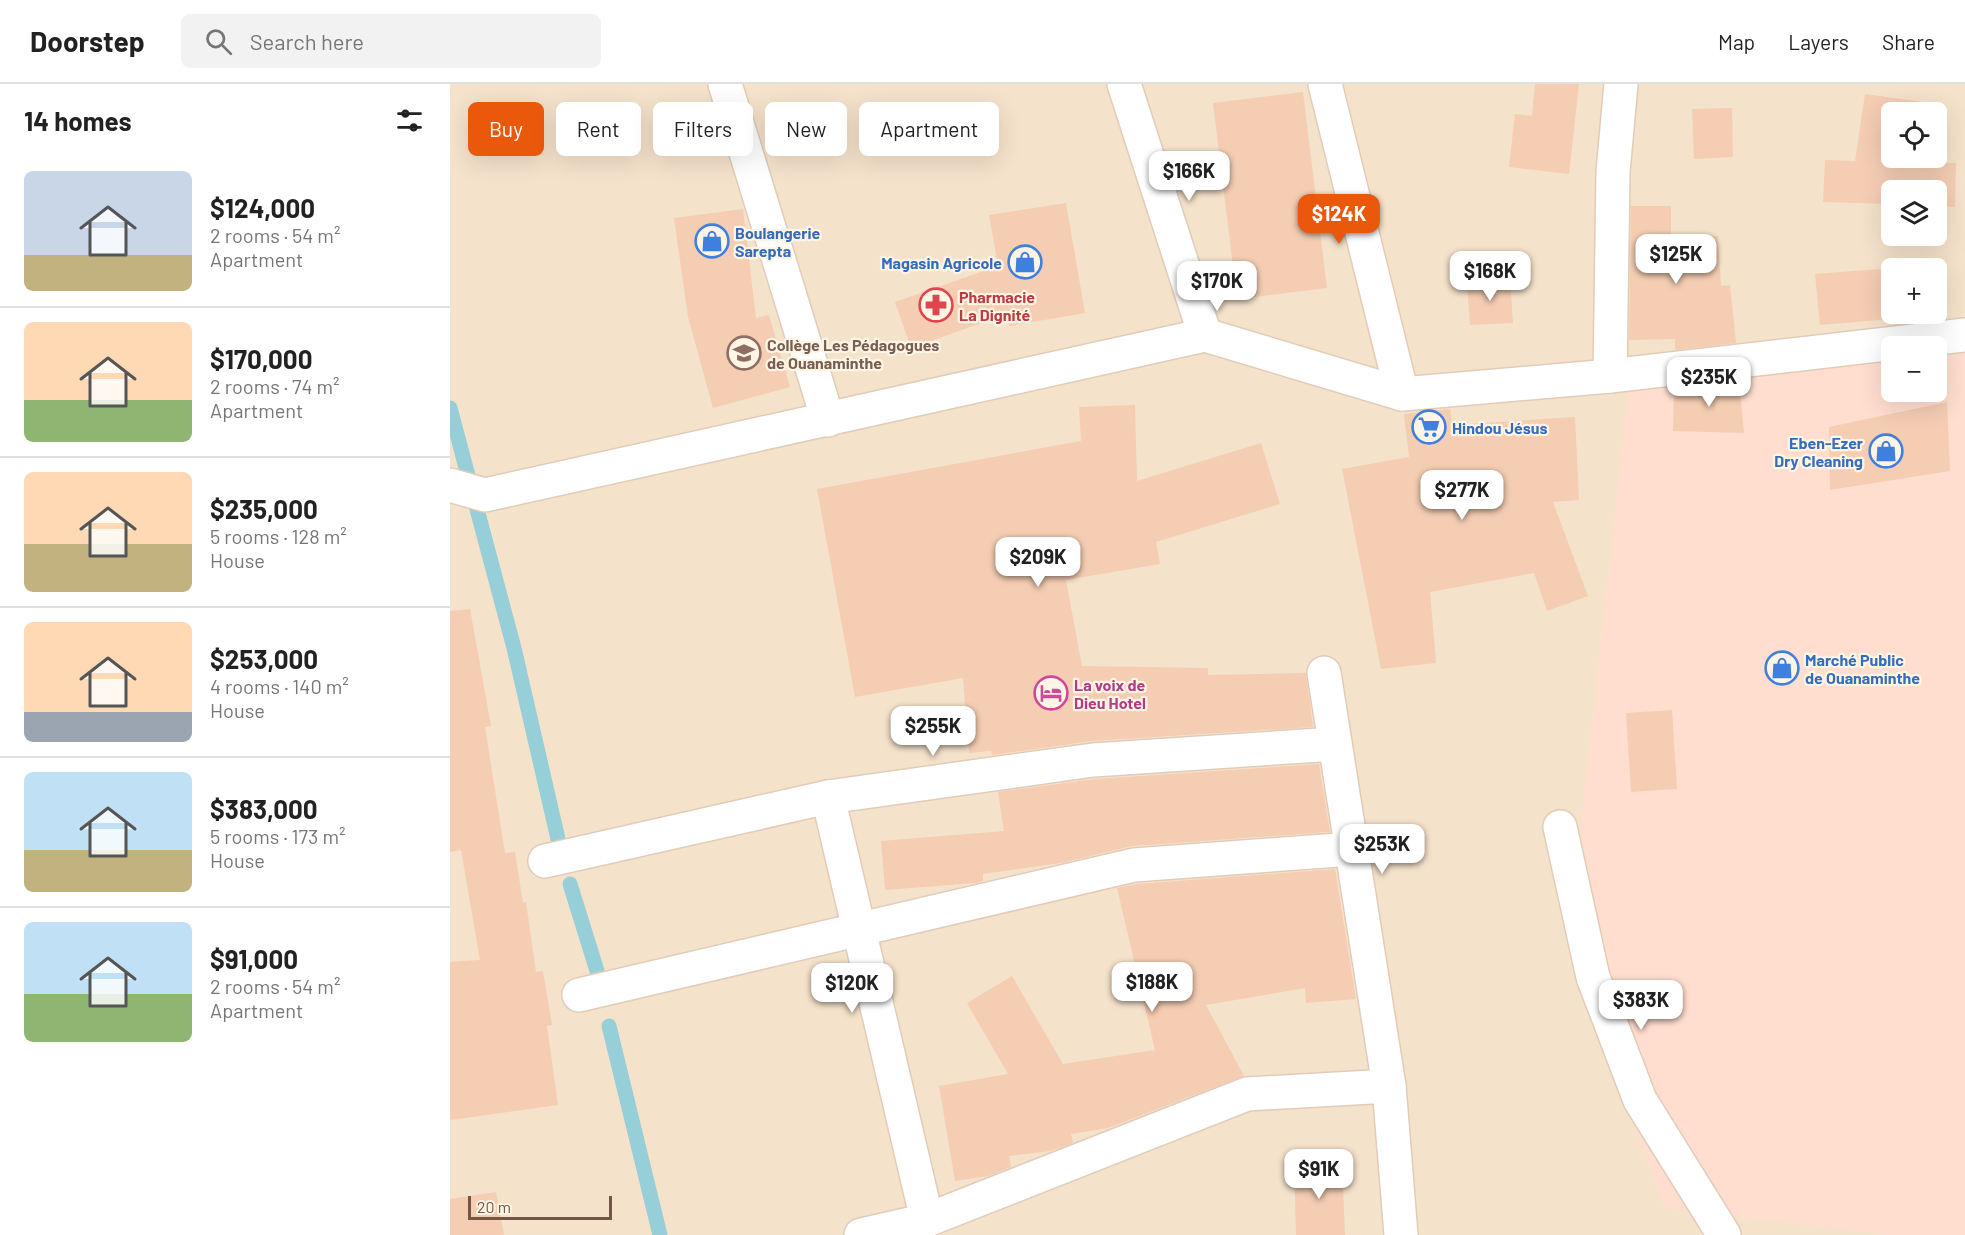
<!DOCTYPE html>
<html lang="en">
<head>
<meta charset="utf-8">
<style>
	:root { --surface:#fff; --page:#f2f2f2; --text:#222; --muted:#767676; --line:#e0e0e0; --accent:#ea580c }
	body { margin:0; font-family:Barlow,sans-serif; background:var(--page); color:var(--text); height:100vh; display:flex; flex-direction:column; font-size:22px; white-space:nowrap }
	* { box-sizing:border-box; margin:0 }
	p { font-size:20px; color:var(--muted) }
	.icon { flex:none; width:33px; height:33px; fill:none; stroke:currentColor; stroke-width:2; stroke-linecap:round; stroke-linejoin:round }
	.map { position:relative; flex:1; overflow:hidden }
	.details { display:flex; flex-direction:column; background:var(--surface); width:450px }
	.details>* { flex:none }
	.banner { position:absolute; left:18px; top:18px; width:570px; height:54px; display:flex; gap:12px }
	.controls { position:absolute; left:1431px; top:18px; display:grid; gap:12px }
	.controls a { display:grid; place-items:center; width:66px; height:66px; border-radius:9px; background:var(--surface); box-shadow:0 6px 24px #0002; font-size:30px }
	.scale { position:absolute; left:18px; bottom:15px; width:144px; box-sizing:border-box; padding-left:6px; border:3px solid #735645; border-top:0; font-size:16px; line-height:21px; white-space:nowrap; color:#735645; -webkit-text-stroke:4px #fff5e4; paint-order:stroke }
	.price { position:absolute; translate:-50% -51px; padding:0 14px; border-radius:12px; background:#fff; color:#222; font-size:20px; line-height:39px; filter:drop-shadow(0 2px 3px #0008) }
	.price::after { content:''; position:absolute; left:50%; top:36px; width:18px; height:14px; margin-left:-9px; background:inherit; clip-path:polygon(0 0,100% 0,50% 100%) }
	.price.selected { background:var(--accent); color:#fff }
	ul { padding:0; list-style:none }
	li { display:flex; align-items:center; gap:18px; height:150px; padding:0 24px }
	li+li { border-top:2px solid var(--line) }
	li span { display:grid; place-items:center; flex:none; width:168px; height:120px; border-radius:9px; color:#555 }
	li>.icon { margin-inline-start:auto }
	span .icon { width:72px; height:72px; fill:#fffc; stroke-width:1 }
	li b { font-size:26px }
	h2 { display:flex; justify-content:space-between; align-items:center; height:72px; padding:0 24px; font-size:26px }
	.pill { padding:0 21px; border-radius:9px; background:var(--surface); box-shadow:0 6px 24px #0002; font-size:21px; line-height:54px }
	.pill.selected { background:var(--accent); color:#fff }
	header { display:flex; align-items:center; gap:36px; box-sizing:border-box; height:84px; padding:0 30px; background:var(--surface); border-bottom:2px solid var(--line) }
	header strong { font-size:28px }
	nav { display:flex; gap:33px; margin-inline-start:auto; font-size:21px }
	.search { width:420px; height:54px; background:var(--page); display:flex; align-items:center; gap:15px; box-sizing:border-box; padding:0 21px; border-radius:9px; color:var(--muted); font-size:22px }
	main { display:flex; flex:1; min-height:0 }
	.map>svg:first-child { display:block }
	.residential { fill:#f5e2cb; fill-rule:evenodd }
	.commercial { fill:#ffdecf }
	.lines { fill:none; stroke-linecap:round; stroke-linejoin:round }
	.stream { stroke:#97cfd9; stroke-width:15 }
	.building { fill:#f4cdb3 }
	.street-casing { stroke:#e1ccb9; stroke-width:36 }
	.street { stroke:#fff; stroke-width:33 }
	.labels { text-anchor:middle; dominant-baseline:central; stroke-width:4.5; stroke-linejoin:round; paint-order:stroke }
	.shop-label { font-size:16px; font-weight:bold; fill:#366cbe; stroke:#fff5e4; text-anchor:start }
	.health-label { font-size:16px; font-weight:bold; fill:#be3a42; stroke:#fff5e4; text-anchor:start }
	.education-label { font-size:16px; font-weight:bold; fill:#785e54; stroke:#fff5e4; text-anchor:start }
	.hotel-label { font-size:16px; font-weight:bold; fill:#b23c85; stroke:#fff5e4; text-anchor:start }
</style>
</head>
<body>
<header>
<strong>Doorstep</strong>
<div class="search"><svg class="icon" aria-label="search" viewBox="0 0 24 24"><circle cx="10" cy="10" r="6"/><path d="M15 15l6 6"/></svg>Search here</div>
<nav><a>Map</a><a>Layers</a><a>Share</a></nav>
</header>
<main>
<section class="details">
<h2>14 homes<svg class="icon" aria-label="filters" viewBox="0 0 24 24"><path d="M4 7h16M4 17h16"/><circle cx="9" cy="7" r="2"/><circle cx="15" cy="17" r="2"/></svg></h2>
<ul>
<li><span style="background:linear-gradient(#c9d6e8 70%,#c2b280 0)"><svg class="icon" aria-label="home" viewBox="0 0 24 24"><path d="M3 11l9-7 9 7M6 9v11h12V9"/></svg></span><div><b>$124,000</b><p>2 rooms · 54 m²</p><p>Apartment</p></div></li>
<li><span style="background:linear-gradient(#ffd9b3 65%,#8fb573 0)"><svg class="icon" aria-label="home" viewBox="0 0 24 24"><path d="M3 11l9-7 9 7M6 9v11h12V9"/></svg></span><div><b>$170,000</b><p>2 rooms · 74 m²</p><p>Apartment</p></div></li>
<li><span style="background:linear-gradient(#ffd9b3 60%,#c2b280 0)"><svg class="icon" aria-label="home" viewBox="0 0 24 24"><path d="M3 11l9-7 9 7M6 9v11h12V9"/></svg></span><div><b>$235,000</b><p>5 rooms · 128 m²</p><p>House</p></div></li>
<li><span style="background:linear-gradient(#ffd9b3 75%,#9aa5b1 0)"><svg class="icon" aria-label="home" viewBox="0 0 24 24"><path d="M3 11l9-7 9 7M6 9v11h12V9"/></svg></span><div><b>$253,000</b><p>4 rooms · 140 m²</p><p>House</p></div></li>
<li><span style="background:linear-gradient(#bfe0f5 65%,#c2b280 0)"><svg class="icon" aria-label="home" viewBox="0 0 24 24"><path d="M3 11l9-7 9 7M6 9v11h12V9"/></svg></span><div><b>$383,000</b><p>5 rooms · 173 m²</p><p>House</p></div></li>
<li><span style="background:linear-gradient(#bfe0f5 60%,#8fb573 0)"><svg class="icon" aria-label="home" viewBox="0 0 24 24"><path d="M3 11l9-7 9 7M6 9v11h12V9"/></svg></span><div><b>$91,000</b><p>2 rooms · 54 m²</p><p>Apartment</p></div></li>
</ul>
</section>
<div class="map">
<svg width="1515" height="1151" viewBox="0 0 1515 1151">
	<rect width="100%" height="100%" fill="#fdf1dd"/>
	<path class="residential" d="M0,0H1515V1151H0ZM1442,28H1486V74H1442ZM1442,106H1486V152H1442ZM1442,184H1486V230H1442ZM1442,262H1486V308H1442Z"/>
	<path class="commercial" d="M1515,269V1151H1443L1215,1124L1118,861L1179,300L1441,276L1442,308H1486L1487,272Z"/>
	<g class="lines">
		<g class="stream">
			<path d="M0,324L64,564L108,755"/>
			<path d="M120,800L147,887"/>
			<path d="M159,942L210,1151"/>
		</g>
	</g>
	<g class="building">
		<path d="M1085,0H1129L1119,90L1059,83L1065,30L1082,32Z"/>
		<path d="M853,8L877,204L787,215L763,19Z"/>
		<path d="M1415,10L1473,18L1472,28H1442V74H1465L1464,79H1506L1505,123L1486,122V106H1442V120L1373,118L1375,76L1405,77Z"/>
		<path d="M1282,24L1283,73L1244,75L1242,25Z"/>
		<path d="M616,119L635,229L559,242L557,230L461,264L445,218L548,182L539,131Z"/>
		<path d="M1181,122H1221V154L1268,152L1271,202L1280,201L1286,259L1225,266V255L1179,256Z"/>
		<path d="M293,125L306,234L319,231L340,303L263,324L238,233L224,134Z"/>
		<path d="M1442,184V235L1370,241L1365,190Z"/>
		<path d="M1060,194L1063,239L1020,241L1017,198Z"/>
		<path d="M1289,296L1294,349L1223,347L1224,303Z"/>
		<path d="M1497,318L1500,387L1380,406L1379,343Z"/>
		<path d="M685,321L687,397L811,359L830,420L706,458L710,480L616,496L632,582L758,584V591L856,589L863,643L642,657L542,671L541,667L519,669L513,594L405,613L367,405L631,357L629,323Z"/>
		<path d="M1000,325L1002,341L1125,333L1129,416L1103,418L1138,512L1097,527L1084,489L980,508L986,579L931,585L892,385L959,373L954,330Z"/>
		<path d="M20,525L41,642L35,643L55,769L65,768L73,819L76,818L86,888L93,887L102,941L97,942L108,1021L0,1036V878L30,876L11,766L0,768V527Z"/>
		<path d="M1222,626L1227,705L1181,708L1176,629Z"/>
		<path d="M869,680L880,748L682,762L611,779L533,790V797L526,799L435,806L431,757L554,747L548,708L645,695Z"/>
		<path d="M885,785L906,915L856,919L855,904L756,921L794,992L658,1044L621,1050L623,1059L600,1067L559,1072L561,1083L538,1092L505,1097L489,1002L558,990L517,919L562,892L613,980L705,966L667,804L687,800Z"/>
		<path d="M892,1080L895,1151H846L844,1081Z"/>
		<path d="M46,1108L54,1151H0V1115Z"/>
	</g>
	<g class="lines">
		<defs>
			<g id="street">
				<path d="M275,0L378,336"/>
				<path d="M674,0L755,251"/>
				<path d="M875,0L952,310"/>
				<path d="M1160,292L1163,88L1171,0"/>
				<path d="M0,401L35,411L755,251L952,310L1160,292L1515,251"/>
				<path d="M874,589L939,1002L951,1151"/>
				<path d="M378,713L477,1136"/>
				<path d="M1110,743L1143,893L1190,1016L1274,1151"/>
				<path d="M95,777L378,713L643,676L885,660"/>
				<path d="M129,911L684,781L902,765"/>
				<path d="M411,1151L477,1136L797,1010L939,1002"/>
			</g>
		</defs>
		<use href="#street" class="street-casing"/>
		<use href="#street" class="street"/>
	</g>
	<defs>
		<symbol id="shop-ring" viewBox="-11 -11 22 22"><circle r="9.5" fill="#fff5e4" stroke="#3f7fe0" stroke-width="1.5"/><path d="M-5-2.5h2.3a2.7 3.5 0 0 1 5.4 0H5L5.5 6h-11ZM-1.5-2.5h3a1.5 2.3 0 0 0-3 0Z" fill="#3f7fe0"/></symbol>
		<symbol id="pharmacy-ring" viewBox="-11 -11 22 22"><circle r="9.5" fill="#fff5e4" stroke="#e0444e" stroke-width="1.5"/><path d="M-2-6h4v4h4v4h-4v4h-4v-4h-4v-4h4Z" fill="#e0444e"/></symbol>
		<symbol id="school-ring" viewBox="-11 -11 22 22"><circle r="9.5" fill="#fff5e4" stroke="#8d6e63" stroke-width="1.5"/><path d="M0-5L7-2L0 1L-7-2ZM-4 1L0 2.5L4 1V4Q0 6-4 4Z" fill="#8d6e63"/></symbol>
		<symbol id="supermarket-ring" viewBox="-11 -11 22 22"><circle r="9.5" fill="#fff5e4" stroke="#3f7fe0" stroke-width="1.5"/><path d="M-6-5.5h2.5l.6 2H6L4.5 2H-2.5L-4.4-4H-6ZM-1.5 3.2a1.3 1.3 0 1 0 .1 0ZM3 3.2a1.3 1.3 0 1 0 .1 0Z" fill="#3f7fe0"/></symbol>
		<symbol id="hotel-ring" viewBox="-11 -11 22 22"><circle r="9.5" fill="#fff5e4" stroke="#d1479c" stroke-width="1.5"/><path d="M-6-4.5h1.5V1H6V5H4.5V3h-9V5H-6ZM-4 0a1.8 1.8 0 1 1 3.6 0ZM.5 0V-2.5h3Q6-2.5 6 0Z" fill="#d1479c"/></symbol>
	</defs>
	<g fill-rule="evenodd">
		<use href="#shop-ring" x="243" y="138" width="38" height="38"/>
		<use href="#shop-ring" x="556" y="159" width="38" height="38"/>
		<use href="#pharmacy-ring" x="467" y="202" width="38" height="38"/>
		<use href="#school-ring" x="275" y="250" width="38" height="38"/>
		<use href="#supermarket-ring" x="960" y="324" width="38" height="38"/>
		<use href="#shop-ring" x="1417" y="348" width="38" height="38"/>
		<use href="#shop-ring" x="1313" y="565" width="38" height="38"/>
		<use href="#hotel-ring" x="582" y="590" width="38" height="38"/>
	</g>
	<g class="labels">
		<g class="shop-label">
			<text x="285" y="148">Boulangerie<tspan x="285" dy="18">Sarepta</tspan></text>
			<text x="552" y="178" text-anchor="end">Magasin Agricole</text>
			<text x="1002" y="343">Hindou Jésus</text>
			<text x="1413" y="358" text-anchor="end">Eben-Ezer<tspan x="1413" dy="18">Dry Cleaning</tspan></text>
			<text x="1355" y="575">Marché Public<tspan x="1355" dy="18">de Ouanaminthe</tspan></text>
		</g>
		<g class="health-label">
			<text x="509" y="212">Pharmacie<tspan x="509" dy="18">La Dignité</tspan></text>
		</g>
		<g class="education-label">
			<text x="317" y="260">Collège Les Pédagogues<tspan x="317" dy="18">de Ouanaminthe</tspan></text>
		</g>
		<g class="hotel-label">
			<text x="624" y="600">La voix de<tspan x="624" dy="18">Dieu Hotel</tspan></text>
		</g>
	</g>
</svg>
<div class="controls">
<a><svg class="icon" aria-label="locate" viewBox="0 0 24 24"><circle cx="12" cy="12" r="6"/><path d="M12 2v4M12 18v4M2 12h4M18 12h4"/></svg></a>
<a><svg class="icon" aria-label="layers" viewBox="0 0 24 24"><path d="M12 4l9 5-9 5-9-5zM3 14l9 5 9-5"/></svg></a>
<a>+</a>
<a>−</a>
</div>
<div class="scale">20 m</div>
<b class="price" style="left:739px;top:118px">$166K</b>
<b class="price selected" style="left:889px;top:161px">$124K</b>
<b class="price" style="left:1226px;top:201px">$125K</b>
<b class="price" style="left:1040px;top:218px">$168K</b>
<b class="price" style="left:767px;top:228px">$170K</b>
<b class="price" style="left:1259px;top:324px">$235K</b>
<b class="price" style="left:1012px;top:437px">$277K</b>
<b class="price" style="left:588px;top:504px">$209K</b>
<b class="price" style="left:483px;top:673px">$255K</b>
<b class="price" style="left:932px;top:791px">$253K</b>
<b class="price" style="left:702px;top:929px">$188K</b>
<b class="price" style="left:402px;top:930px">$120K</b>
<b class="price" style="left:1191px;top:947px">$383K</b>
<b class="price" style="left:869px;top:1116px">$91K</b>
<div class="banner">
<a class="pill selected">Buy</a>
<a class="pill">Rent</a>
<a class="pill">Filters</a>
<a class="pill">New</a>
<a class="pill">Apartment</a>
</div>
</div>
</main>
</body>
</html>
